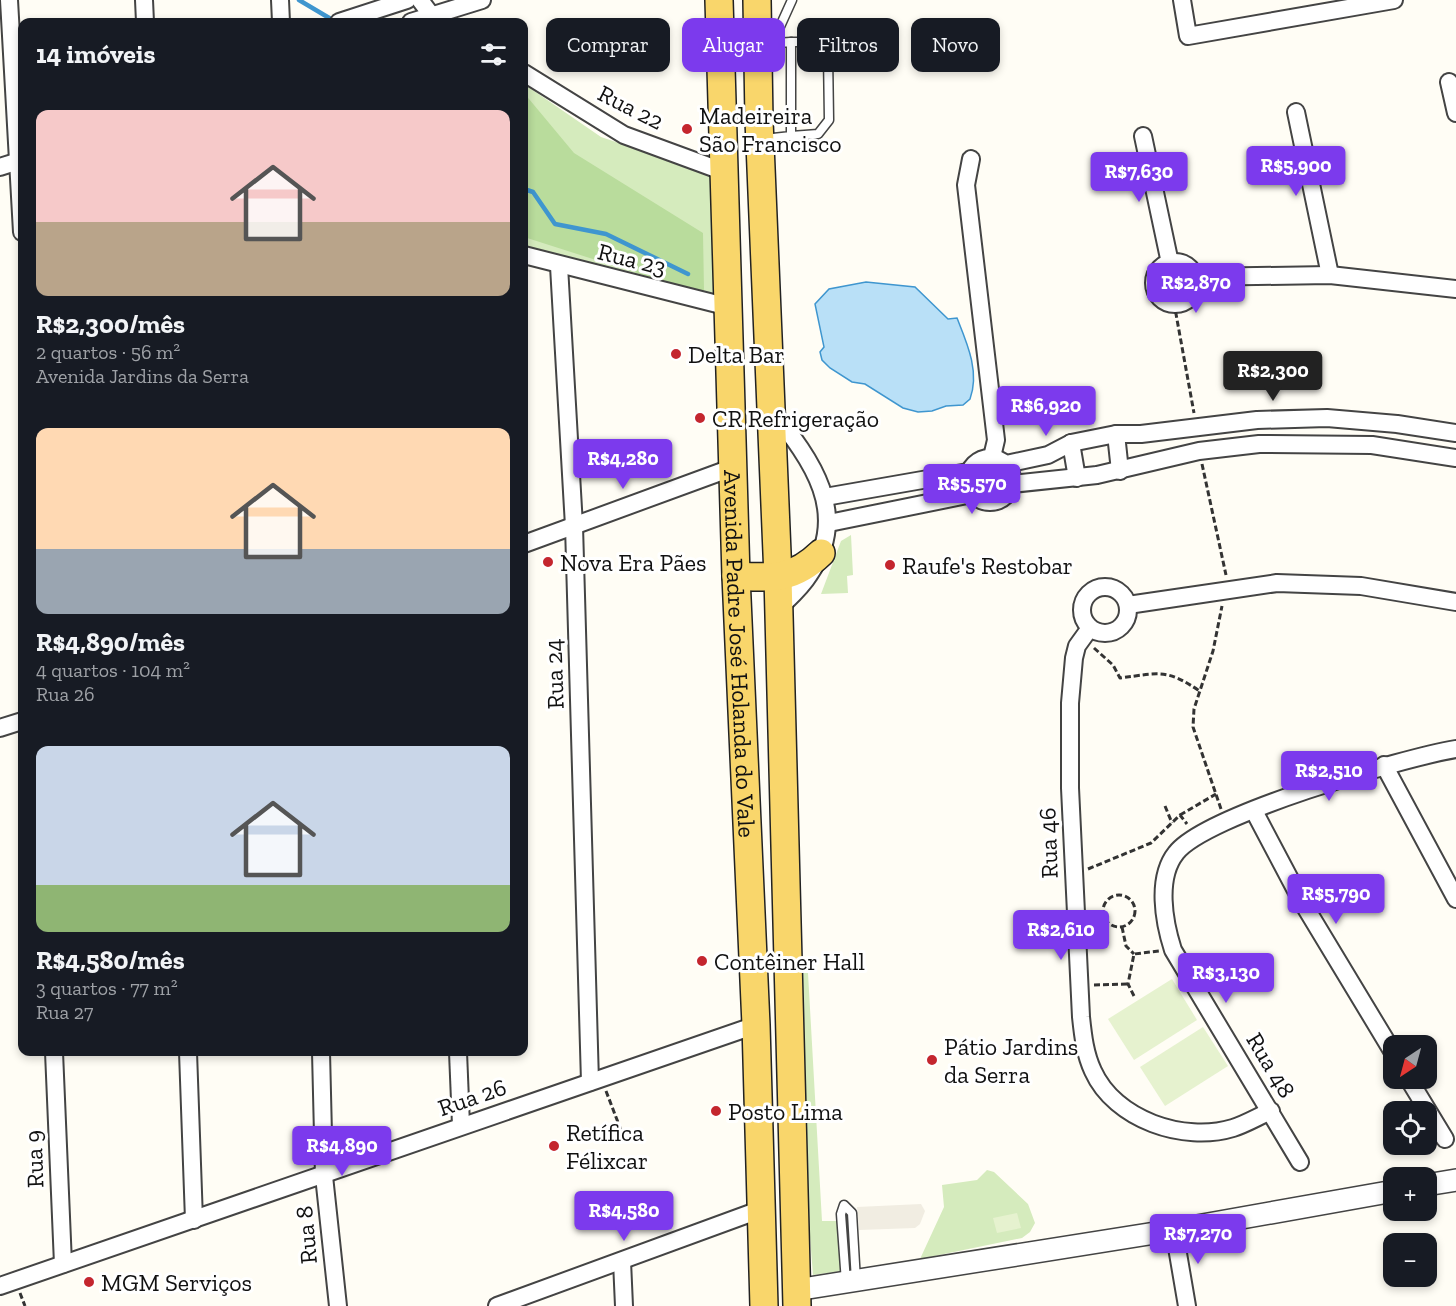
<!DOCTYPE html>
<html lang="pt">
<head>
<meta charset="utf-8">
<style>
	:root { --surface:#171b24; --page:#20242c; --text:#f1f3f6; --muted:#9ea1a6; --accent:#7c3aed }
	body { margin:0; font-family:"Zilla Slab",serif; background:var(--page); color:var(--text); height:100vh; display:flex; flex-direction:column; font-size:22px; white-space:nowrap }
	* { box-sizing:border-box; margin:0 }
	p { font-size:20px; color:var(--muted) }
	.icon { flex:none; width:33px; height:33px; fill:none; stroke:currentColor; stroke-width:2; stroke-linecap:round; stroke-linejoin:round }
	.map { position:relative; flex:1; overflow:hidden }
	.drawer { position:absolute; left:18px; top:18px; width:510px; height:1038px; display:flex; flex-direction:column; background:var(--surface); border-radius:12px; box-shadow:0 3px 9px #0003 }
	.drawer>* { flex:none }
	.top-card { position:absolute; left:546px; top:18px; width:570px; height:54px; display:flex; gap:12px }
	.needle { width:39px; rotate:216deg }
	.tools { position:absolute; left:1383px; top:1035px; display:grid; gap:12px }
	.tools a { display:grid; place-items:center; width:54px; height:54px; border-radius:12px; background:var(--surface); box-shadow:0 3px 9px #0003; font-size:30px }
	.price { position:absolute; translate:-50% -51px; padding:0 14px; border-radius:6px; background:var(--accent); color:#fff; font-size:20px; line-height:39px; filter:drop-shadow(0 2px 3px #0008) }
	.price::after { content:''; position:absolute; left:50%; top:36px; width:18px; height:14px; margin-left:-9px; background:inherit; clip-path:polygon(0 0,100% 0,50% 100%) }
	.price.on { background:#222; color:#fff }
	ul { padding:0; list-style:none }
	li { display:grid; align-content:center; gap:12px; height:318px; padding:0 18px }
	li span { display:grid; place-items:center; height:186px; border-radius:12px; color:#555 }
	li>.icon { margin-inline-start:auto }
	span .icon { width:108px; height:108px; fill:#fffc; stroke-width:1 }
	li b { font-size:26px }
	h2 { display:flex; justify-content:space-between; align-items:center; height:72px; padding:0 18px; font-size:26px }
	.chip { padding:0 21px; border-radius:12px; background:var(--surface); box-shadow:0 3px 9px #0003; font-size:21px; line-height:54px }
	.chip.on { background:var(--accent); color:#fff }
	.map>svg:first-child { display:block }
	.green { fill:#d5ebbd }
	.forest { fill:#b9dc9c }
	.pitch { fill:#e6f2cf }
	.plaza { fill:#f1ede2 }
	.water { fill:#b9e0f7; stroke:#3f96cf; stroke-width:1.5 }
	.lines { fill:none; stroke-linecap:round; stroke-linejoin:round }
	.stream { stroke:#3f96cf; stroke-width:4.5 }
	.service-casing { stroke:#444; stroke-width:11 }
	.minor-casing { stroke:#444; stroke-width:20 }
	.tertiary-casing { stroke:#444; stroke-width:24 }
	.primary-casing { stroke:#222; stroke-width:30 }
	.path { stroke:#333; stroke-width:3; stroke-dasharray:6 3; stroke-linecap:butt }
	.service { stroke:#fff; stroke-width:8 }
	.minor { stroke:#fff; stroke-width:16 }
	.tertiary { stroke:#fff; stroke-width:21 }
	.primary { stroke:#f9d66b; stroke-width:27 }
	.poi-dot { fill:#c4262e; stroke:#fff; stroke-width:2 }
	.labels { text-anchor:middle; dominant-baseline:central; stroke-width:6; stroke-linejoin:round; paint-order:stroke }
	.street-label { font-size:24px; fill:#111; stroke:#fff }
	.poi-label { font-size:24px; fill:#111; stroke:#fff; text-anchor:start }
</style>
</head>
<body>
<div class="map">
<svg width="1456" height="1306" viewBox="0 0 1456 1306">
	<rect width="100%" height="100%" fill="#fffdf5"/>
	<g class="green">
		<path d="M524,84L601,137L712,174L715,295L698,299L524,246Z"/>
		<circle cx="1175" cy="283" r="14"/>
		<path d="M851,535L853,575L847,576L848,593L821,594L841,541Z"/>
		<path d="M801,973H808L822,1221H838L842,1271L813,1275L805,1173Z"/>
		<path d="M987,1170L994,1172L1028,1204L1035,1223L1030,1232L1022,1238L920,1259L944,1207L942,1185L977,1180Z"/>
	</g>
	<path class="forest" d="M524,93L574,153L703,233L704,290L696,292L524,237Z"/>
	<g class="pitch">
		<path d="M1172,979L1197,1020L1134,1060L1108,1019Z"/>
		<path d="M1203,1027L1228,1066L1165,1106L1140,1067Z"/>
		<path d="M1017,1213L1021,1228L997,1233L993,1218Z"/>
	</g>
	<path class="plaza" d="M921,1204L925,1211L920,1224L915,1228L859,1230L857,1207Z"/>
	<path class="water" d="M866,282L915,287L948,319L957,318C967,343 980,372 970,399L963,405L946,406L932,411L918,412L903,408L865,384L852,382L830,368L822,360L820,352L824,347L815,304L829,289Z"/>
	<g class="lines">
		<g class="stream">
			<path d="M299,0L336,22"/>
			<path d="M524,189L533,192L555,224L606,234L688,274"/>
		</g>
		<defs>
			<g id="service">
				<path d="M773,42L792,0"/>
				<path d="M791,42C806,42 819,40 828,54L829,120L818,134L791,136"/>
				<path d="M760,44L791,42V136L764,139"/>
				<path d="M846,1282L841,1214L844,1205L852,1213L856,1281"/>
			</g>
			<g id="minor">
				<path d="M9,0L22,232"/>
				<path d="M144,0L145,22"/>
				<path d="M280,0L281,22"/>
				<path d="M420,0L432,16L440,20"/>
				<path d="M1182,0L1188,36L1394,0"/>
				<path d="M339,22L407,0"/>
				<path d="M411,22L482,0"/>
				<path d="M524,73L624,135L722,171"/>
				<path d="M1449,82L1456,113"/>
				<path d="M1296,112L1330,275"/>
				<path d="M1143,136L1170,263"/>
				<path d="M971,159L966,185L996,440L992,457"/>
				<path d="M0,167L22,160"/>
				<path d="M524,255L729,307"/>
				<circle cx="1175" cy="283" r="21"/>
				<path d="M559,266L574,526L590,1082"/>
				<path d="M1195,277L1330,275L1456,289"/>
				<path d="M772,411C812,460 851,514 809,575C801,588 789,598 778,609"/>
				<path d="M1116,434L1120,471"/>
				<path d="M1071,443L1077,478"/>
				<circle cx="990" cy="480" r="22"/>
				<path d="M1006,464L1048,455L1071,443L1116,434H1141L1257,420L1327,418L1397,424L1456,433"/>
				<path d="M1012,484L1097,475L1199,451L1259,444L1372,445L1456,458"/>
				<path d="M825,497L968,472"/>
				<path d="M829,523L972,494"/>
				<path d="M524,544L734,467"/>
				<circle cx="1105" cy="610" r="23"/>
				<path d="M1128,605L1277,583L1361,586L1456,602"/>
				<path d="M1090,628L1077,646L1074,658L1070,703V788L1081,1017C1083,1036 1085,1054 1093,1071C1115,1120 1184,1143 1233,1128C1246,1124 1259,1116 1271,1111"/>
				<path d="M0,728L22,721"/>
				<path d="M1384,765L1456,899"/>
				<path d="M1254,811L1301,900L1394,1054"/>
				<path d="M54,1052L63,1264"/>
				<path d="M188,1052L194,1220"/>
				<path d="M321,1052L324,1176L338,1306"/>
				<path d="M458,1052L461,1125"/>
				<path d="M1408,1078L1445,1139"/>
				<path d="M1300,1162L1173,950C1164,922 1156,878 1176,853C1205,815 1403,758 1456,749"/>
				<path d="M1174,1230L1187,1306"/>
				<path d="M622,1261L624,1306"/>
				<path d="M0,1286L756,1025"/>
				<path d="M497,1306L762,1209"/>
			</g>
			<g id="tertiary">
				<path d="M1426,1185L1456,1180"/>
				<path d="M796,1290L1174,1230L1394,1191"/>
			</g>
			<g id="primary">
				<path id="s1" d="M719,0L736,576L756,1025L764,1306"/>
				<path d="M757,0L759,120L778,577L797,1306"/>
				<path d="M736,576C773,578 793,580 821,553"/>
			</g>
		</defs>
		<use href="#service" class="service-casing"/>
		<use href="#minor" class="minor-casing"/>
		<use href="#tertiary" class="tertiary-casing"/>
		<use href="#primary" class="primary-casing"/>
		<g class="path">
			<path d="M1174,303L1194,413"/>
			<path d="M1202,464L1226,575"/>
			<path d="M1094,648L1113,665L1120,678C1160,673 1166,668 1201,692"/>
			<path d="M1165,806L1172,823"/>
			<path d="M1221,809L1193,727L1194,709L1213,651L1222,606"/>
			<path d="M1180,815L1216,794"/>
			<path d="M1088,869L1151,843L1180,815L1187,824"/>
			<circle cx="1119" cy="911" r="16"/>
			<path d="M1122,927L1126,946L1134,954"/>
			<path d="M1094,985L1128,984"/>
			<path d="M1134,996L1128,984L1134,954L1159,951"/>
			<path d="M606,1091L624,1138"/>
			<path d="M20,1293L25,1306"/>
		</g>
		<use href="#service" class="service"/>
		<use href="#minor" class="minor"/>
		<use href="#tertiary" class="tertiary"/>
		<use href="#primary" class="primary"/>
	</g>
	<g class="poi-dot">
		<circle cx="687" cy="129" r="6"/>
		<circle cx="676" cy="354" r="6"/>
		<circle cx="700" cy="418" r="6"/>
		<circle cx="548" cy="562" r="6"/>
		<circle cx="890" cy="565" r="6"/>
		<circle cx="702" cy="961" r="6"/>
		<circle cx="932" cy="1060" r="6"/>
		<circle cx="716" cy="1111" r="6"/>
		<circle cx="554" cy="1146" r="6"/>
		<circle cx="89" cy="1282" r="6"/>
	</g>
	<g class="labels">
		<g class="street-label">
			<text transform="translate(631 107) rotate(27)">Rua 22</text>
			<text transform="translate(632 259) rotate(14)">Rua 23</text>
			<text stroke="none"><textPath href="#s1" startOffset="654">Avenida Padre José Holanda do Vale</textPath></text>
			<text transform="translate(554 674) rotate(-92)">Rua 24</text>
			<text transform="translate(1048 843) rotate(-92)">Rua 46</text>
			<text transform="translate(1271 1065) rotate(59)">Rua 48</text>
			<text transform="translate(472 1097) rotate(-19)">Rua 26</text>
			<text transform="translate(34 1159) rotate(-92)">Rua 9</text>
			<text transform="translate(306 1235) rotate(-95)">Rua 8</text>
		</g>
		<g class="poi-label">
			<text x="699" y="115">Madeireira<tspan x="699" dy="28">São Francisco</tspan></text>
			<text x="688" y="354">Delta Bar</text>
			<text x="712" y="418">CR Refrigeração</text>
			<text x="560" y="562">Nova Era Pães</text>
			<text x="902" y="565">Raufe's Restobar</text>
			<text x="714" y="961">Contêiner Hall</text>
			<text x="944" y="1046">Pátio Jardins<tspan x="944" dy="28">da Serra</tspan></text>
			<text x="728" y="1111">Posto Lima</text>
			<text x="566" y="1132">Retífica<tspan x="566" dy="28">Félixcar</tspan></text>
			<text x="101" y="1282">MGM Serviços</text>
		</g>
	</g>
</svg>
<div class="tools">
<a><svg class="needle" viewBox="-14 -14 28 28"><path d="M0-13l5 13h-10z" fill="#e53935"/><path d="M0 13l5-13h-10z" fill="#9ea1a6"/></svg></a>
<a><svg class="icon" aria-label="locate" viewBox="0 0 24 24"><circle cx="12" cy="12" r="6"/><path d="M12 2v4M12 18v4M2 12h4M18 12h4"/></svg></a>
<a>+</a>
<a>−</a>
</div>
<b class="price" style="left:1296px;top:197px">R$5,900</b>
<b class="price" style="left:1139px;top:203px">R$7,630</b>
<b class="price" style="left:1196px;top:314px">R$2,870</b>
<b class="price on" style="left:1273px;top:402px">R$2,300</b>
<b class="price" style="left:1046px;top:437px">R$6,920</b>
<b class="price" style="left:623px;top:490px">R$4,280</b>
<b class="price" style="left:972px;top:515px">R$5,570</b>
<b class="price" style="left:1329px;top:802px">R$2,510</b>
<b class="price" style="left:1336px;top:925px">R$5,790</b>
<b class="price" style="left:1061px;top:961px">R$2,610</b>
<b class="price" style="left:1226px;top:1004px">R$3,130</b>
<b class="price" style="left:342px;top:1177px">R$4,890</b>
<b class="price" style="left:624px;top:1242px">R$4,580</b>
<b class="price" style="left:1198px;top:1265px">R$7,270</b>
<div class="top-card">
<a class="chip">Comprar</a>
<a class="chip on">Alugar</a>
<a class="chip">Filtros</a>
<a class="chip">Novo</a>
</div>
<section class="drawer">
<h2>14 imóveis<svg class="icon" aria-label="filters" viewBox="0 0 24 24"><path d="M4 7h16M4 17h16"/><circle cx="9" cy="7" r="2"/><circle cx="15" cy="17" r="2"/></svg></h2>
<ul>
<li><span style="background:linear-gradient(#f6c9c9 60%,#b9a48a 0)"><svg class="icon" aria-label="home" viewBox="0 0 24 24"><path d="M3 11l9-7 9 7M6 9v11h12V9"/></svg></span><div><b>R$2,300/mês</b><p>2 quartos · 56 m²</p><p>Avenida Jardins da Serra</p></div></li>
<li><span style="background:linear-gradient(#ffd9b3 65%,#9aa5b1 0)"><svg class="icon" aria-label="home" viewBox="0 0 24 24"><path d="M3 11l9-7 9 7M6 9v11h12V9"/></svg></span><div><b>R$4,890/mês</b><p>4 quartos · 104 m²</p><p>Rua 26</p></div></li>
<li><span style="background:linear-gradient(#c9d6e8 75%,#8fb573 0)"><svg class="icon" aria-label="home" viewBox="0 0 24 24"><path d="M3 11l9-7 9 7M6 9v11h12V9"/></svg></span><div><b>R$4,580/mês</b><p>3 quartos · 77 m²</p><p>Rua 27</p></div></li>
</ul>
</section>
</div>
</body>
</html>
